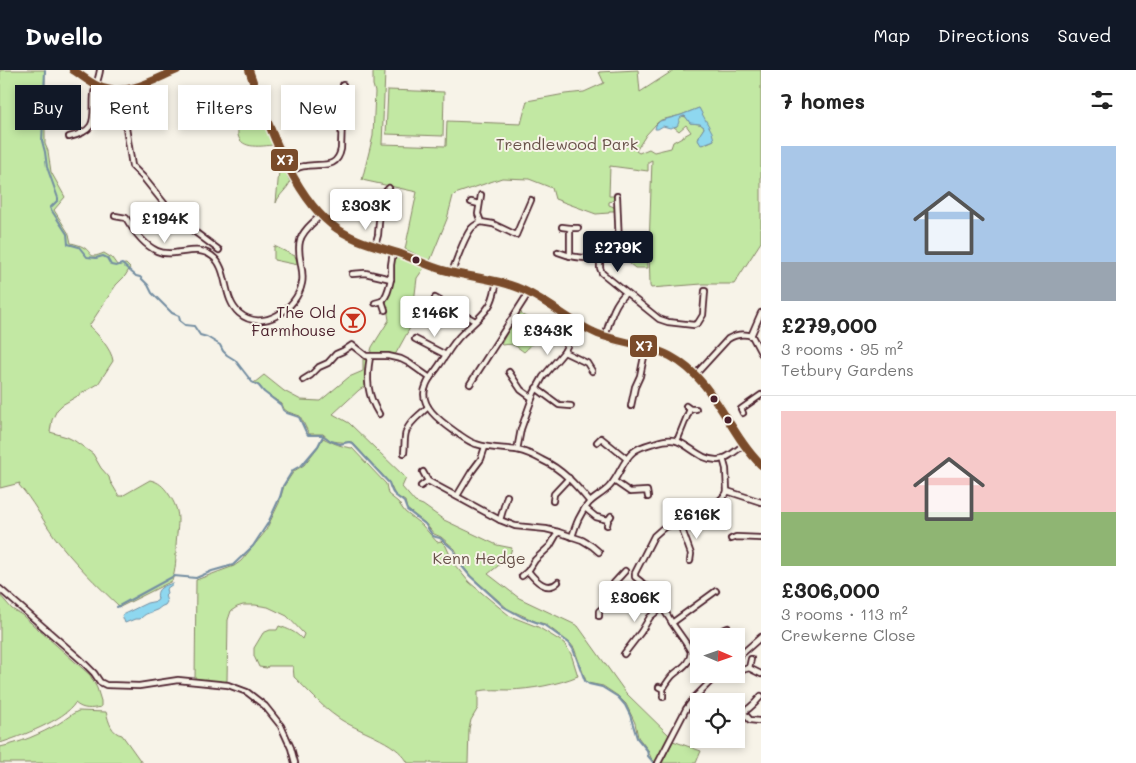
<!DOCTYPE html>
<html lang="en">
<head>
<meta charset="utf-8">
<style>
	:root { --surface:#fff; --page:#f6f6f6; --text:#222; --muted:#767676; --line:#e0e0e0; --accent:#111827 }
	body { margin:0; font-family:Mali,sans-serif; background:var(--page); color:var(--text); height:100vh; display:flex; flex-direction:column; font-size:19px; white-space:nowrap }
	* { box-sizing:border-box; margin:0 }
	p { font-size:16px; color:var(--muted) }
	.icon { flex:none; width:28px; height:28px; fill:none; stroke:currentColor; stroke-width:2; stroke-linecap:round; stroke-linejoin:round }
	.map { position:relative; flex:1; overflow:hidden }
	.details { display:flex; flex-direction:column; background:var(--surface); width:375px }
	.details>* { flex:none }
	.guide { position:absolute; left:15px; top:15px; width:475px; height:45px; display:flex; gap:10px }
	.needle { width:32px; rotate:92deg }
	.tools { position:absolute; left:690px; top:558px; display:grid; gap:10px }
	.tools a { display:grid; place-items:center; width:55px; height:55px; border-radius:0px; background:var(--surface); box-shadow:0 2px 8px #0003; font-size:25px }
	.price { position:absolute; translate:-50% -42px; padding:0 11px; border-radius:5px; background:#fff; color:#222; font-size:16px; line-height:32px; filter:drop-shadow(0 1px 2px #0008) }
	.price::after { content:''; position:absolute; left:50%; top:30px; width:15px; height:11px; margin-left:-8px; background:inherit; clip-path:polygon(0 0,100% 0,50% 100%) }
	.price.on { background:var(--accent); color:#fff }
	ul { padding:0; list-style:none }
	li { display:grid; align-content:center; gap:10px; height:265px; padding:0 20px }
	li+li { border-top:1px solid var(--line) }
	li span { display:grid; place-items:center; height:155px; border-radius:0px; color:#555 }
	li>.icon { margin-inline-start:auto }
	span .icon { width:90px; height:90px; fill:#fffc; stroke-width:1 }
	li b { font-size:21px }
	h2 { display:flex; justify-content:space-between; align-items:center; height:60px; padding:0 20px; font-size:21px }
	.pill { padding:0 18px; border-radius:0px; background:var(--surface); box-shadow:0 2px 8px #0003; font-size:18px; line-height:45px }
	.pill.on { background:var(--accent); color:#fff }
	header { display:flex; align-items:center; gap:30px; box-sizing:border-box; height:70px; padding:0 25px; background:var(--accent); color:#fff }
	header strong { font-size:24px }
	nav { display:flex; gap:28px; margin-inline-start:auto; font-size:18px }
	main { display:flex; flex:1; min-height:0 }
	.map>svg:first-child { display:block }
	.green { fill:#c2e8a3; stroke:#868467; fill-rule:evenodd }
	.water { fill:#8ed7ef; stroke:#738da1 }
	.lines { fill:none; stroke-linecap:round; stroke-linejoin:round }
	.stream { stroke:#738da1; stroke-width:2 }
	.minor-casing { stroke:#4a1f2b; stroke-width:8 }
	.tertiary-casing { stroke:#4a1f2b; stroke-width:9 }
	.minor { stroke:#f7f3e8; stroke-width:4.5 }
	.tertiary { stroke:#f7f3e8; stroke-width:5.5 }
	.bus-1-casing { stroke:#f7f3e8; stroke-width:11 }
	.bus-1 { stroke:#7a4b2a; stroke-width:8 }
	.bus-dot { fill:#4a1f2b; stroke:#f7f3e8; stroke-width:2 }
	.labels { text-anchor:middle; dominant-baseline:central; stroke-width:4; stroke-linejoin:round; paint-order:stroke }
	.park-label { font-size:16px; fill:#685149; stroke:#f7f3e8 }
	.poi-label { font-size:16px; fill:#4a1f2b; stroke:#f7f3e8; text-anchor:end }
	.line-badge { stroke:#f7f3e8; stroke-width:2 }
	.badge-label { font-size:14px; text-anchor:middle; font-weight:bold; fill:#fff }
</style>
</head>
<body>
<header>
<strong>Dwello</strong>
<nav><a>Map</a><a>Directions</a><a>Saved</a></nav>
</header>
<main>
<div class="map">
<svg width="761" height="693" viewBox="0 0 761 693">
	<rect width="100%" height="100%" fill="#f7f3e8"/>
	<filter id="ink" filterUnits="userSpaceOnUse"><feTurbulence type="fractalNoise" baseFrequency=".02" numOctaves="2"/><feDisplacementMap in="SourceGraphic" scale="10" xChannelSelector="R" yChannelSelector="G"/><feConvolveMatrix kernelMatrix="1 2 1 2 8 2 1 2 1" color-interpolation-filters="sRGB"/></filter>
	<g filter="url(#ink)">
		<g class="green">
			<path d="M0,0H45V74L48,81L51,102L65,127L54,140L69,164L71,173C75,174 80,175 83,177C94,183 87,190 104,183L112,188L117,195L126,194L130,198L125,206L116,215L89,256C97,263 112,280 113,291L98,314L62,335L57,340L52,350L50,362L67,367L75,371L93,384L101,398L109,407L110,411L119,426H122L150,410C159,412 163,416 168,423C183,444 177,453 176,476C176,488 176,499 172,511L120,537C97,515 73,492 54,466C42,449 33,431 19,415L20,413L0,418Z"/>
			<path d="M638,0L640,22L674,0H761V172L734,214H702L651,218L650,216L649,177L652,90L648,92V101L610,96L609,126H615C615,130 612,131 609,132V135L614,137L616,141H609V143L596,144L555,129L552,118L529,109L502,108L455,124L453,126L447,149L430,191L405,179L417,122L362,110L373,66L375,22L373,15V2H385L382,74L446,76L447,51L521,54L527,31L565,24L584,22L604,13L599,2ZM699,38L714,70L703,75L699,72V66L704,58V57L700,54L690,53L686,47L682,46L679,49L677,56L674,57L679,61L686,55L691,62L673,72L671,78L654,82L649,79L639,83L636,81L646,65L657,53L661,50L681,45Z"/>
			<path d="M252,20L273,75C263,76 241,80 238,65C237,60 240,55 239,49C238,45 235,43 233,39C231,36 230,32 228,28Z"/>
			<path d="M388,20L444,22L443,66L386,64Z"/>
			<path d="M280,90L283,95L290,112C287,120 279,124 276,133Z"/>
			<path d="M647,175L648,198H635L618,184L623,179V176Z"/>
			<path d="M274,176L295,186L298,195L274,190Z"/>
			<path d="M399,187L424,198L417,208L411,256L395,285L390,283L370,284L372,277L389,250L386,232L392,217L393,191L396,188Z"/>
			<path d="M521,242L522,245C545,255 541,267 524,282C516,276 513,273 502,275L501,274L513,252Z"/>
			<path d="M363,287L369,288L367,315L359,320L333,344L349,353L406,408L402,417L415,432L423,435L444,450L497,475L512,478L509,487L488,504L519,528L578,556L626,623L670,666L656,693L651,688L648,680L638,667L635,653L626,634L618,626L603,616L588,613L586,611L574,578L570,573L545,554L537,552L508,539L471,506L456,488L457,483L455,479L441,467L434,464L425,453L407,439L405,431L395,425L389,412L352,372C348,371 345,373 340,372C337,372 335,371 331,371L323,364H309L300,346L288,342L284,339L282,334L264,322L259,315L254,313L264,305L284,321L301,330L320,331L349,307L363,301Z"/>
			<path d="M323,368C333,373 342,377 352,378L386,414L388,424L398,432L405,442L422,455L437,472L441,471L446,476L454,494L469,512L488,528L510,546L538,557L564,573L571,584L578,606C556,615 532,619 509,620C498,620 489,619 478,621V638L471,650L469,659L468,693H408C396,670 357,662 337,647C322,637 307,619 294,607L293,596H268L267,598L259,597L254,586V578L263,563L270,560H277L279,556C288,559 296,562 302,569L304,564L287,546L268,537L255,535H243L237,537L231,541L228,550L227,611C218,614 206,611 195,610L196,510L234,496L241,491L265,462L279,433L284,416L294,401L304,395L318,377Z"/>
			<path d="M0,525L12,539L22,545L90,605L97,618L101,631V637C91,639 83,640 75,633C65,650 19,667 0,673Z"/>
			<path d="M78,641L106,642C109,652 111,663 122,665L142,693H0V677C20,673 40,664 58,654C65,650 71,644 78,641Z"/>
			<path d="M673,671L701,681L696,693H662Z"/>
		</g>
		<g class="water">
			<path d="M699,38L712,62L714,70L701,75L698,70L700,64L704,58V57L700,54L690,53L688,50L685,46C678,46 680,52 677,56L670,58L663,56L658,59H655L656,55L660,51L681,45Z"/>
			<path d="M173,513V514L166,519L167,523L165,525L167,532L165,535C160,536 159,540 154,541C147,544 146,543 140,549H135L125,553L122,545L147,533L157,531L158,529C155,518 164,516 173,513Z"/>
		</g>
		<g class="lines">
			<g class="stream">
				<path d="M45,0L44,23L45,39L43,51L42,71L45,82L47,97L58,128V130L50,138L67,164L68,174L79,177L87,187L96,188L103,186L107,188L111,195L116,196L122,194L136,206L140,207L148,215L152,223L172,243L179,246L180,251L185,255L194,256L200,265L207,267L220,275L223,281L227,285L235,290L252,312L259,316L264,322L281,335L283,340L287,343L299,347L306,362L308,365H322L331,371L340,374L349,372L352,373L389,413C393,426 394,424 404,432L407,440L425,454L433,466L436,467L440,468L454,480L456,489L470,506L504,537L522,547L544,555L569,573L573,579L585,611L589,614L602,617L618,627L625,635L630,645L637,668L647,680L648,686L654,693"/>
				<path d="M117,537L174,506L196,508L212,501L233,495L253,476L268,453L280,427L283,416L293,400L302,395L318,376L323,366"/>
			</g>
			<defs>
				<g id="minor">
					<path d="M123,20L125,51L132,96L143,107L175,147L219,180"/>
					<path d="M69,67C100,60 92,48 94,24C95,16 99,8 100,0"/>
					<path d="M291,101C295,99 300,96 306,96C321,93 337,100 341,79L343,15"/>
					<path d="M481,125L478,144L481,152"/>
					<path d="M471,132L479,134"/>
					<path d="M115,146L126,148C133,160 144,175 157,181C174,189 195,173 212,186C229,198 222,228 239,243C262,263 297,239 302,213C305,199 296,186 300,171C302,161 314,152 321,145"/>
					<path d="M562,157L570,158V186"/>
					<path d="M570,158H578"/>
					<path d="M375,176L378,165L381,127L383,124L389,118"/>
					<path d="M558,182C573,188 614,195 619,174L617,126"/>
					<path d="M600,188V198L602,203L659,249L668,252L694,255L698,253L703,245L705,221"/>
					<path d="M452,202C456,191 464,168 471,159C473,156 477,154 481,152L493,154L516,165L531,130"/>
					<path d="M352,204L365,203L391,209V195L393,182"/>
					<path d="M497,211C495,219 494,229 489,236C482,247 471,255 463,263C452,273 446,286 438,297C434,303 428,309 426,316C417,336 443,353 457,363C463,367 469,372 476,374C490,379 504,378 517,380C526,382 535,386 542,390C562,399 576,415 590,432"/>
					<path d="M435,228L475,251"/>
					<path d="M382,231L385,240"/>
					<path d="M375,233L382,231C388,225 389,217 391,209"/>
					<path d="M751,266L761,243"/>
					<path d="M605,267C610,251 613,234 626,223"/>
					<path d="M415,269L446,285"/>
					<path d="M564,282L587,293L592,301"/>
					<path d="M370,287C366,309 367,325 379,344"/>
					<path d="M509,302L521,320L532,328"/>
					<path d="M696,304L728,269C736,264 743,263 752,266L761,283"/>
					<path d="M303,310L311,305L319,297L328,293L336,284L343,281L352,275L366,286H388L401,289L409,293L430,308"/>
					<path d="M470,314L529,222"/>
					<path d="M536,318L559,335L571,336"/>
					<path d="M631,336L635,317L640,306L646,277"/>
					<path d="M686,336L690,339H696"/>
					<path d="M743,343L741,339L761,325"/>
					<path d="M677,371L690,339"/>
					<path d="M597,372L601,368L627,389"/>
					<path d="M517,380L521,359L534,323L543,307L564,282L567,276L568,261L575,252"/>
					<path d="M404,383C405,376 404,368 406,362C409,352 421,344 428,337"/>
					<path d="M428,411L500,450L515,456L546,459L558,462L582,470L592,476L599,482"/>
					<path d="M614,411L630,422L647,421L648,427"/>
					<path d="M421,416L428,411L423,402"/>
					<path d="M727,421L761,432"/>
					<path d="M457,426L472,401L481,389L485,377"/>
					<path d="M553,431L554,424L569,408"/>
					<path d="M585,438L596,447L608,450"/>
					<path d="M500,450L507,426"/>
					<path d="M679,451L691,484L690,491"/>
					<path d="M607,455L608,450L611,446"/>
					<path d="M572,467C576,454 580,443 589,433C595,427 604,423 610,416C619,406 623,390 633,382C639,377 647,375 654,373C661,371 669,368 677,371C690,376 702,391 718,390C728,389 736,380 744,375"/>
					<path d="M731,469L736,467L761,468"/>
					<path d="M528,501C535,510 547,523 558,512"/>
					<path d="M522,506L528,501L535,490L550,476L558,462"/>
					<path d="M0,519L81,590L94,603L100,612L106,615L139,616L178,610L228,615L247,622L265,636L281,656L291,678L295,693"/>
					<path d="M599,546V541L604,537L609,529L614,513L625,501"/>
					<path d="M672,553L716,521"/>
					<path d="M716,566L721,561L728,558"/>
					<path d="M691,582C687,573 680,565 674,556C663,538 652,519 635,507V503L654,466L663,458L716,434L726,424L727,421L726,399L723,388"/>
					<path d="M691,582H699"/>
					<path d="M624,584L641,562L650,547L662,537"/>
					<path d="M736,589L761,567"/>
					<path d="M749,598L751,589"/>
					<path d="M739,601L749,598L761,604"/>
					<path d="M659,617L663,619V627"/>
					<path d="M663,619C666,614 669,609 673,605C681,598 690,594 691,582"/>
					<path d="M743,642L750,650L759,651"/>
					<path d="M736,646C746,642 754,635 761,626"/>
					<path d="M658,693L686,639L695,627L718,604"/>
				</g>
				<g id="tertiary">
					<path d="M73,0C83,6 92,14 103,18C125,26 156,8 177,0"/>
					<path d="M249,0C258,28 268,54 281,81C297,114 311,144 344,163C361,173 382,178 401,184C415,189 429,196 443,200C467,207 492,209 516,217C547,228 568,253 598,264C621,274 647,274 670,286C700,303 715,327 732,356C740,369 749,384 761,395"/>
				</g>
			</defs>
			<use href="#minor" class="minor-casing"/>
			<use href="#tertiary" class="tertiary-casing"/>
			<use href="#minor" class="minor"/>
			<use href="#tertiary" class="tertiary"/>
			<defs>
				<g id="bus-1">
					<path d="M73,0C83,6 92,15 103,18C128,26 155,9 177,0"/>
					<path d="M249,0C265,47 292,124 332,155C352,171 377,176 401,184C415,189 428,196 443,200C467,207 493,208 516,217C546,228 569,252 598,264C621,273 648,274 670,286C715,310 727,361 761,395"/>
				</g>
			</defs>
			<use href="#bus-1" class="bus-1-casing"/>
			<use href="#bus-1" class="bus-1"/>
		</g>
	</g>
	<defs>
		<symbol id="bar-ring" viewBox="-11 -11 22 22"><circle r="9.5" fill="#f7f3e8" stroke="#c8321e" stroke-width="1.5"/><path d="M-6-5H6L.8 .8V4.5H3.5V6h-7V4.5H-.8V.8Z" fill="#c8321e"/></symbol>
	</defs>
	<g fill-rule="evenodd">
		<use href="#bar-ring" x="339" y="236" width="28" height="28"/>
	</g>
	<g class="bus-dot">
		<circle cx="416" cy="190" r="4.5"/>
		<circle cx="714" cy="329" r="4.5"/>
		<circle cx="728" cy="350" r="4.5"/>
	</g>
	<g class="labels">
		<g class="park-label">
			<text x="567" y="73">Trendlewood Park</text>
			<text x="479" y="487">Kenn Hedge</text>
		</g>
		<g class="poi-label">
			<text x="336" y="241">The Old<tspan x="336" dy="18">Farmhouse</tspan></text>
		</g>
	</g>
	<g class="line-badge">
		<rect x="270" y="78" width="29" height="24" rx="5" fill="#7a4b2a"/>
		<rect x="629" y="264" width="29" height="24" rx="5" fill="#7a4b2a"/>
	</g>
	<g class="badge-label">
		<text x="285" y="95">X7</text>
		<text x="644" y="281">X7</text>
	</g>
</svg>
<div class="tools">
<a><svg class="needle" viewBox="-14 -14 28 28"><path d="M0-13l5 13h-10z" fill="#e53935"/><path d="M0 13l5-13h-10z" fill="#767676"/></svg></a>
<a><svg class="icon" aria-label="locate" viewBox="0 0 24 24"><circle cx="12" cy="12" r="6"/><path d="M12 2v4M12 18v4M2 12h4M18 12h4"/></svg></a>
</div>
<b class="price" style="left:366px;top:161px">£303K</b>
<b class="price" style="left:165px;top:174px">£194K</b>
<b class="price on" style="left:618px;top:203px">£279K</b>
<b class="price" style="left:435px;top:268px">£146K</b>
<b class="price" style="left:548px;top:286px">£343K</b>
<b class="price" style="left:697px;top:470px">£616K</b>
<b class="price" style="left:635px;top:553px">£306K</b>
<div class="guide">
<a class="pill on">Buy</a>
<a class="pill">Rent</a>
<a class="pill">Filters</a>
<a class="pill">New</a>
</div>
</div>
<section class="details">
<h2>7 homes<svg class="icon" aria-label="filters" viewBox="0 0 24 24"><path d="M4 7h16M4 17h16"/><circle cx="9" cy="7" r="2"/><circle cx="15" cy="17" r="2"/></svg></h2>
<ul>
<li><span style="background:linear-gradient(#a9c7e8 75%,#9aa5b1 0)"><svg class="icon" aria-label="home" viewBox="0 0 24 24"><path d="M3 11l9-7 9 7M6 9v11h12V9"/></svg></span><div><b>£279,000</b><p>3 rooms · 95 m²</p><p>Tetbury Gardens</p></div></li>
<li><span style="background:linear-gradient(#f6c9c9 65%,#8fb573 0)"><svg class="icon" aria-label="home" viewBox="0 0 24 24"><path d="M3 11l9-7 9 7M6 9v11h12V9"/></svg></span><div><b>£306,000</b><p>3 rooms · 113 m²</p><p>Crewkerne Close</p></div></li>
</ul>
</section>
</main>
</body>
</html>
